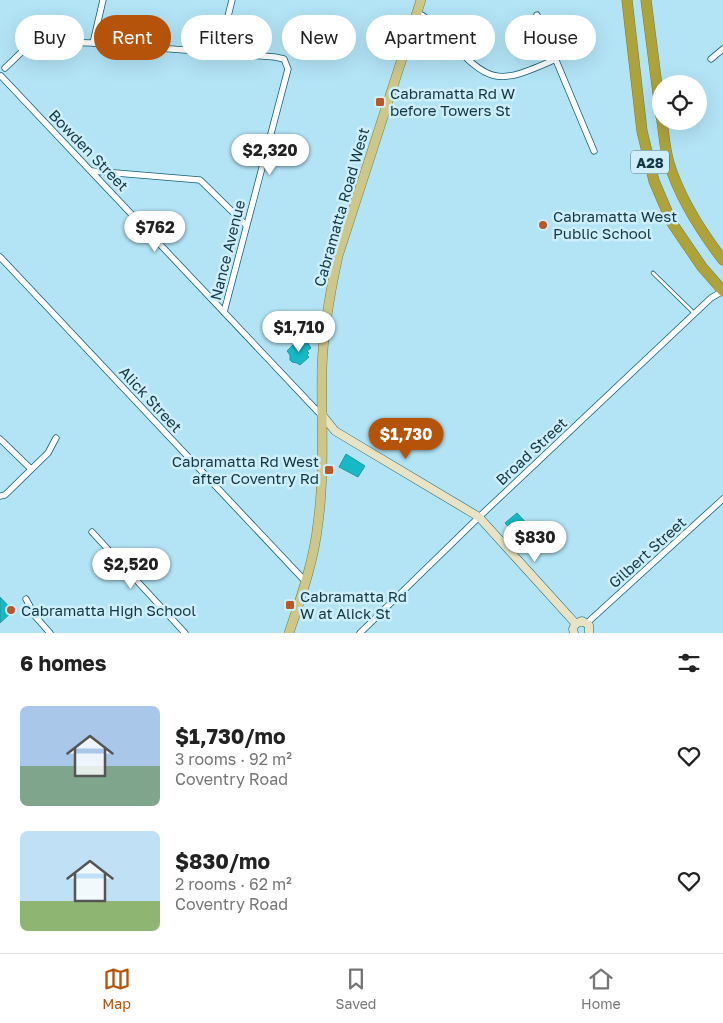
<!DOCTYPE html>
<html lang="en">
<head>
<meta charset="utf-8">
<style>
	:root { --surface:#fff; --page:#f2f2f2; --text:#222; --muted:#767676; --line:#e0e0e0; --accent:#b45309 }
	body { margin:0; font-family:"Golos Text",sans-serif; background:var(--page); color:var(--text); height:100vh; display:flex; flex-direction:column; font-size:19px; white-space:nowrap }
	* { box-sizing:border-box; margin:0 }
	p { font-size:16px; color:var(--muted) }
	.icon { flex:none; width:28px; height:28px; fill:none; stroke:currentColor; stroke-width:2; stroke-linecap:round; stroke-linejoin:round }
	.map { position:relative; height:633px; overflow:hidden }
	.details { display:flex; flex-direction:column; background:var(--surface); flex:1 }
	.details>* { flex:none }
	.banner { position:absolute; left:15px; top:15px; width:694px; height:45px; display:flex; gap:10px }
	.controls { position:absolute; left:652px; top:75px; display:grid; gap:10px }
	.controls a { display:grid; place-items:center; width:55px; height:55px; border-radius:50%; background:var(--surface); box-shadow:0 5px 20px #0002; font-size:25px }
	.price { position:absolute; translate:-50% -42px; padding:0 11px; border-radius:18px; background:#fff; color:#222; font-size:16px; line-height:32px; filter:drop-shadow(0 1px 2px #0008) }
	.price::after { content:''; position:absolute; left:50%; top:30px; width:15px; height:11px; margin-left:-8px; background:inherit; clip-path:polygon(0 0,100% 0,50% 100%) }
	.price.current { background:var(--accent); color:#fff }
	ul { padding:0; list-style:none }
	li { display:flex; align-items:center; gap:15px; height:125px; padding:0 20px }
	li span { display:grid; place-items:center; flex:none; width:140px; height:100px; border-radius:8px; color:#555 }
	li>.icon { margin-inline-start:auto }
	span .icon { width:60px; height:60px; fill:#fffc; stroke-width:1 }
	li b { font-size:21px }
	h2 { display:flex; justify-content:space-between; align-items:center; height:60px; padding:0 20px; font-size:21px }
	.tag { padding:0 18px; border-radius:22px; background:var(--surface); box-shadow:0 5px 20px #0002; font-size:18px; line-height:45px }
	.tag.current { background:var(--accent); color:#fff }
	.tab-bar { display:flex; justify-content:space-around; align-items:center; height:70px; border-top:1px solid var(--line); background:var(--surface); font-size:14px; color:var(--muted) }
	.tab-bar a { display:grid; justify-items:center; gap:2px }
	.tab-bar .current { color:var(--accent) }
	.map>svg:first-child { display:block }
	.building { fill:#16b9c4; stroke:#27969f }
	.lines { fill:none; stroke-linecap:round; stroke-linejoin:round }
	.lane-casing { stroke:#125d72; stroke-width:4.5 }
	.street-casing { stroke:#125d72; stroke-width:7 }
	.secondary-casing { stroke:#125d72; stroke-width:9 }
	.primary-casing { stroke:#777d3e; stroke-width:10 }
	.highway-casing { stroke:#777d3e; stroke-width:11 }
	.lane { stroke:#fff; stroke-width:3 }
	.street { stroke:#fff; stroke-width:5.5 }
	.secondary { stroke:#e7e3c4; stroke-width:8 }
	.primary { stroke:#cec789; stroke-width:9 }
	.highway { stroke:#aea23b; stroke-width:10 }
	.poi-dot { fill:#bc5628; stroke:#cdeefa; stroke-width:2 }
	.labels { text-anchor:middle; dominant-baseline:central; stroke-width:5; stroke-linejoin:round; paint-order:stroke }
	.shield { fill:#cdeefa; stroke:#4a6f7b; stroke-width:1 }
	.shield-label { font-size:14px; font-weight:bold; fill:#123845 }
	.poi-label { font-size:15px; fill:#123845; stroke:#cdeefa; text-anchor:start }
	.street-label { font-size:15px; fill:#123845; stroke:#cdeefa }
</style>
</head>
<body>
<div class="map">
<svg width="723" height="633" viewBox="0 0 723 633">
	<rect width="100%" height="100%" fill="#b2e4f6"/>
	<g class="building">
		<path d="M304,341L307,342L311,348L307,351L309,353L307,355L309,357L300,365L297,363L292,362L290,360V355L287,351L295,343L297,345L299,343L301,344Z"/>
		<path d="M346,454L365,466L358,477L339,467Z"/>
		<path d="M517,513L532,529L521,540L505,523Z"/>
		<path d="M0,597L13,611L0,623Z"/>
	</g>
	<g class="lines">
		<defs>
			<path id="lane" d="M653,273L694,313"/>
			<g id="street">
				<path d="M416,12C429,18 436,27 446,37C490,84 496,86 556,59"/>
				<path d="M537,15L594,151"/>
				<path d="M93,43L103,0"/>
				<path d="M219,53L232,0"/>
				<path d="M711,59L723,49"/>
				<path d="M5,68L31,43L46,42L93,43L275,57L284,59L288,69L224,312"/>
				<path d="M1,76L322,416"/>
				<path d="M92,171L200,180L246,225"/>
				<path d="M0,257L305,581"/>
				<path d="M0,439L31,469"/>
				<path d="M0,496L5,495L48,453L56,438"/>
				<path d="M92,532L185,633"/>
				<path d="M26,599L35,616L50,633"/>
				<path d="M587,623L723,499"/>
				<path d="M360,633L479,517L694,314L711,298L723,291"/>
			</g>
			<g id="secondary">
				<path d="M323,416L335,431L479,517L576,624"/>
				<path d="M574,633L573,629L575,624L582,621L589,625V633"/>
			</g>
			<path id="primary" d="M289,633C301,597 314,561 318,523C325,472 321,420 322,368C323,330 330,293 338,256L421,0"/>
			<g id="highway">
				<path d="M627,0L642,131L654,181L672,223L702,267L723,291"/>
				<path d="M646,0L661,117"/>
				<path d="M662,121C664,135 665,150 669,163C680,199 700,230 723,260"/>
			</g>
		</defs>
		<use href="#lane" class="lane-casing"/>
		<use href="#street" class="street-casing"/>
		<use href="#secondary" class="secondary-casing"/>
		<use href="#primary" class="primary-casing"/>
		<use href="#highway" class="highway-casing"/>
		<use href="#lane" class="lane"/>
		<use href="#street" class="street"/>
		<use href="#secondary" class="secondary"/>
		<use href="#primary" class="primary"/>
		<use href="#highway" class="highway"/>
	</g>
	<g class="poi-dot">
		<rect x="375" y="97" width="10" height="10" rx="2.5"/>
		<circle cx="543" cy="225" r="5"/>
		<rect x="324" y="465" width="10" height="10" rx="2.5"/>
		<rect x="285" y="600" width="10" height="10" rx="2.5"/>
		<circle cx="11" cy="610" r="5"/>
	</g>
	<g class="labels">
		<rect class="shield" x="631" y="150.5" width="38" height="23" rx="4"/>
		<g class="shield-label">
			<text x="650" y="162">A28</text>
		</g>
		<g class="poi-label">
			<text x="390" y="93">Cabramatta Rd W<tspan x="390" dy="17">before Towers St</tspan></text>
			<text x="553" y="216">Cabramatta West<tspan x="553" dy="17">Public School</tspan></text>
			<text x="319" y="461" text-anchor="end">Cabramatta Rd West<tspan x="319" dy="17">after Coventry Rd</tspan></text>
			<text x="300" y="596">Cabramatta Rd<tspan x="300" dy="17">W at Alick St</tspan></text>
			<text x="21" y="610">Cabramatta High School</text>
		</g>
		<g class="street-label">
			<text transform="translate(89 150) rotate(46)">Bowden Street</text>
			<text transform="translate(341 207) rotate(-74)">Cabramatta Road West</text>
			<text transform="translate(227 250) rotate(-76)">Nance Avenue</text>
			<text transform="translate(151 399) rotate(47)">Alick Street</text>
			<text transform="translate(531 451) rotate(-43)">Broad Street</text>
			<text transform="translate(647 552) rotate(-42)">Gilbert Street</text>
		</g>
	</g>
</svg>
<div class="controls">
<a><svg class="icon" aria-label="locate" viewBox="0 0 24 24"><circle cx="12" cy="12" r="6"/><path d="M12 2v4M12 18v4M2 12h4M18 12h4"/></svg></a>
</div>
<b class="price" style="left:270px;top:176px">$2,320</b>
<b class="price" style="left:155px;top:253px">$762</b>
<b class="price" style="left:299px;top:353px">$1,710</b>
<b class="price current" style="left:406px;top:460px">$1,730</b>
<b class="price" style="left:535px;top:563px">$830</b>
<b class="price" style="left:131px;top:590px">$2,520</b>
<div class="banner">
<a class="tag">Buy</a>
<a class="tag current">Rent</a>
<a class="tag">Filters</a>
<a class="tag">New</a>
<a class="tag">Apartment</a>
<a class="tag">House</a>
</div>
</div>
<section class="details">
<h2>6 homes<svg class="icon" aria-label="filters" viewBox="0 0 24 24"><path d="M4 7h16M4 17h16"/><circle cx="9" cy="7" r="2"/><circle cx="15" cy="17" r="2"/></svg></h2>
<ul>
<li><span style="background:linear-gradient(#a9c7e8 60%,#7fa58c 0)"><svg class="icon" aria-label="home" viewBox="0 0 24 24"><path d="M3 11l9-7 9 7M6 9v11h12V9"/></svg></span><div><b>$1,730/mo</b><p>3 rooms · 92 m²</p><p>Coventry Road</p></div><svg class="icon" aria-label="heart" viewBox="0 0 24 24"><path d="M12 20l-8-8c-3-5 5-10 8-4 3-6 11-1 8 4z"/></svg></li>
<li><span style="background:linear-gradient(#bfe0f5 70%,#8fb573 0)"><svg class="icon" aria-label="home" viewBox="0 0 24 24"><path d="M3 11l9-7 9 7M6 9v11h12V9"/></svg></span><div><b>$830/mo</b><p>2 rooms · 62 m²</p><p>Coventry Road</p></div><svg class="icon" aria-label="heart" viewBox="0 0 24 24"><path d="M12 20l-8-8c-3-5 5-10 8-4 3-6 11-1 8 4z"/></svg></li>
</ul>
</section>
<nav class="tab-bar">
<a class="current"><svg class="icon" aria-label="map" viewBox="0 0 24 24"><path d="M3 6l6-2 6 2 6-2v14l-6 2-6-2-6 2zM9 4v14M15 6v14"/></svg>Map</a>
<a><svg class="icon" aria-label="saved" viewBox="0 0 24 24"><path d="M7 4h10v16l-5-4-5 4z"/></svg>Saved</a>
<a><svg class="icon" aria-label="home" viewBox="0 0 24 24"><path d="M3 11l9-7 9 7M6 9v11h12V9"/></svg>Home</a>
</nav>
</body>
</html>
